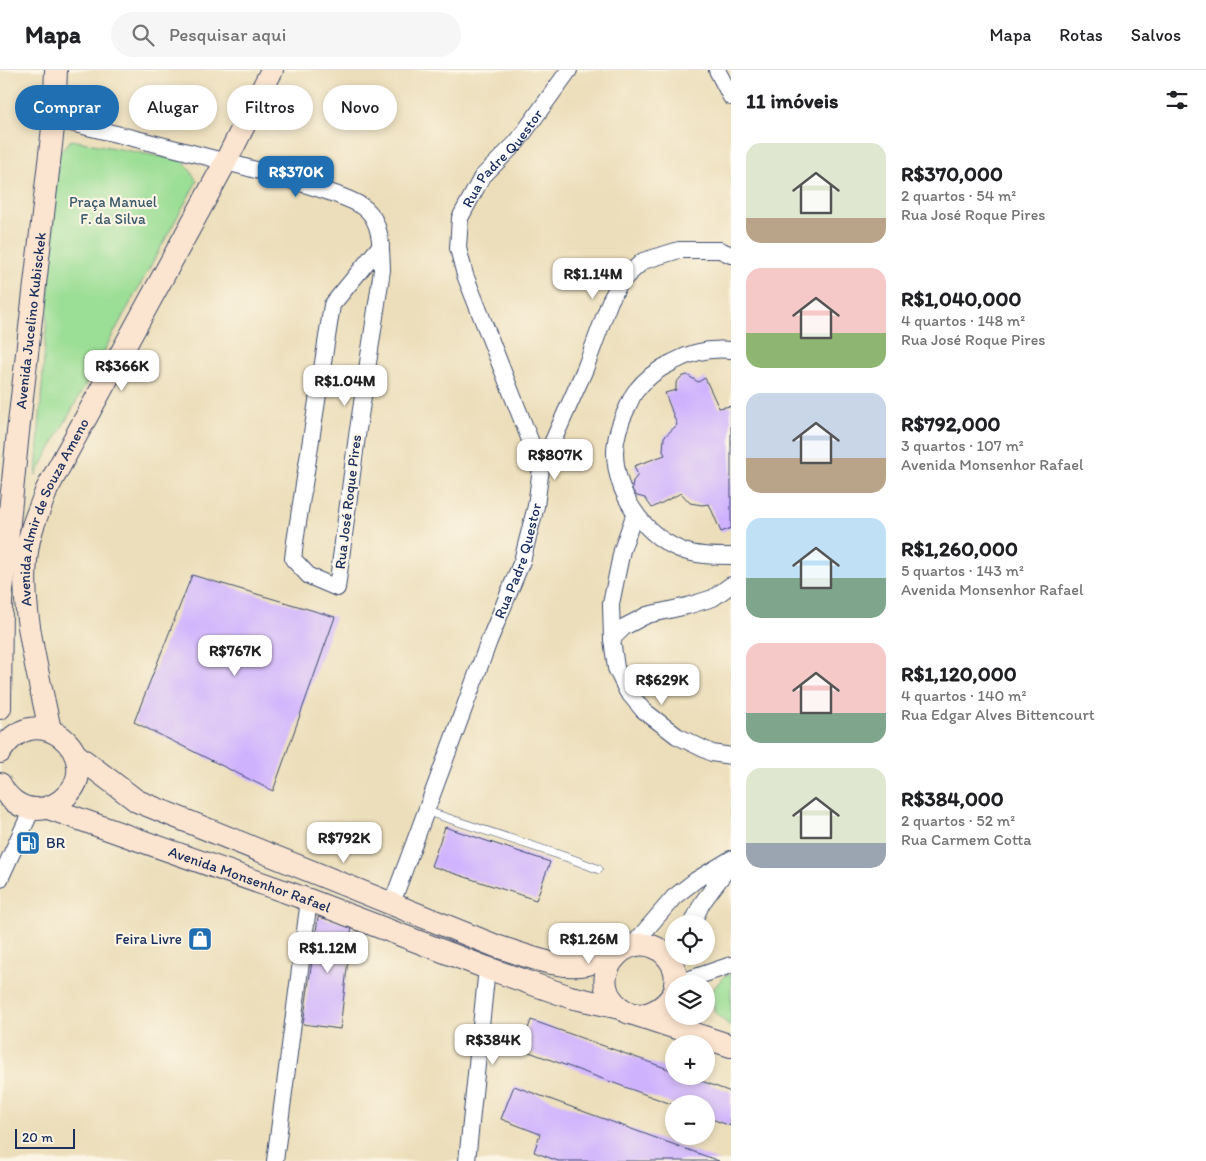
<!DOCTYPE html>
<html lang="pt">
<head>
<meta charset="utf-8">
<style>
	:root { --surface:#fff; --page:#f6f6f6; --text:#202124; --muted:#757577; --line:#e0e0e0; --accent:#1f6fb2 }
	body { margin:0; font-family:Itim,sans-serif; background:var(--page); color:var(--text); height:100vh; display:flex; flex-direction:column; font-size:19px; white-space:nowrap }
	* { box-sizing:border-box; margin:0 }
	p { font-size:16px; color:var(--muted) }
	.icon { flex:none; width:28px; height:28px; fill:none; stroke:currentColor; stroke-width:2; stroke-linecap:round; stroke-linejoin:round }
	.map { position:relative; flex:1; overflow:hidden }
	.details { display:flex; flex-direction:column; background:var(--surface); width:475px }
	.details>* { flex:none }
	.guide { position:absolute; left:15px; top:15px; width:475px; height:45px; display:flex; gap:10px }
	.tools { position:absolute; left:665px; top:845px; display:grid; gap:10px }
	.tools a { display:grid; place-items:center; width:50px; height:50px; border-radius:50%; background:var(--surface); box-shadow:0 2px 8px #0003; font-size:25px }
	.scale { position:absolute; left:15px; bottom:12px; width:60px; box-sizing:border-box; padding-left:5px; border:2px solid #1b2f5e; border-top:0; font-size:14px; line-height:18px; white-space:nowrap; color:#1b2f5e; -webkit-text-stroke:4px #fcf5e5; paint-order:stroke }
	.price { position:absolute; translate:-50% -42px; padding:0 11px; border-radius:10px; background:#fff; color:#222; font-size:16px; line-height:32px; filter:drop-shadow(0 1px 2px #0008) }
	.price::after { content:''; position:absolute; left:50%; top:30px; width:15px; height:11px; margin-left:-8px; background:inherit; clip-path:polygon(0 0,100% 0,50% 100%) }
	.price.on { background:var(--accent); color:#fff }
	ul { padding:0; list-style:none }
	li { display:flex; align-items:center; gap:15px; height:125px; padding:0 15px }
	li span { display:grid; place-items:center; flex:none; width:140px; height:100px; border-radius:15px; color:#555 }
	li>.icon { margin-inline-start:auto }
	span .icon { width:60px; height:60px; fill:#fffc; stroke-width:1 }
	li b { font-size:21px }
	h2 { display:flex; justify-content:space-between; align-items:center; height:60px; padding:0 15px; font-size:21px }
	.chip { padding:0 18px; border-radius:22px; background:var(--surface); box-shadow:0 2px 8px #0003; font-size:18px; line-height:45px }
	.chip.on { background:var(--accent); color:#fff }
	header { display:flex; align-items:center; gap:30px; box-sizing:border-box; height:70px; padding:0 25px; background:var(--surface); border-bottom:1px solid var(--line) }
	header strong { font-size:24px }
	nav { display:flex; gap:28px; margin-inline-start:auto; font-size:18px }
	.search { width:350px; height:45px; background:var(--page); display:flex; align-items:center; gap:12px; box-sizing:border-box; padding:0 18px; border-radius:28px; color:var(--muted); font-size:19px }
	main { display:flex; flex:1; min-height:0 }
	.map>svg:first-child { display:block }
	.green { fill:#9bde95; stroke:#5b867a }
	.building { fill:#cfb2fe }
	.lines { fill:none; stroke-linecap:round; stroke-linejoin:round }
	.lane-casing { stroke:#3a496c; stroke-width:9 }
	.street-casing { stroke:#3a496c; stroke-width:18 }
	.secondary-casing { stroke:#3a496c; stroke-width:24 }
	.lane { stroke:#fff; stroke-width:8 }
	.street { stroke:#fff; stroke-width:16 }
	.secondary { stroke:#fce5d0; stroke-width:22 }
	.labels { text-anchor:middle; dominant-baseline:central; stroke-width:4.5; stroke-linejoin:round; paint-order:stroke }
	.street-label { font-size:15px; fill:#1b2f5e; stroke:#fcf5e5 }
	.park-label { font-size:15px; fill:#3b5b6c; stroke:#fcf5e5 }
	.poi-label { font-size:15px; fill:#1b2f5e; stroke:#fcf5e5; text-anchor:start }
</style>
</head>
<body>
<header>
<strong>Mapa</strong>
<div class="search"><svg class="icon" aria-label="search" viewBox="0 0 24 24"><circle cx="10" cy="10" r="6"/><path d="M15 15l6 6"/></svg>Pesquisar aqui</div>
<nav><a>Mapa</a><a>Rotas</a><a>Salvos</a></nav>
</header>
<main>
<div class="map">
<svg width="731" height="1091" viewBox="0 0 731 1091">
	<rect width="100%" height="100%" fill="#fcf5e5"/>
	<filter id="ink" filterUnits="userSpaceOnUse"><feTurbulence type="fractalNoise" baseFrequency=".02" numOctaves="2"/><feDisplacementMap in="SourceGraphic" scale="10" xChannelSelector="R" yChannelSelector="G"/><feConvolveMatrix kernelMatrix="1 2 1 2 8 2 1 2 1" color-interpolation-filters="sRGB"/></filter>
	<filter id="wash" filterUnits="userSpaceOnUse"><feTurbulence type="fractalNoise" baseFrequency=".0096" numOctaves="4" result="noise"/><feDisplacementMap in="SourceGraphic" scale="20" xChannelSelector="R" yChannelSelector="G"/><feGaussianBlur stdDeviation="1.12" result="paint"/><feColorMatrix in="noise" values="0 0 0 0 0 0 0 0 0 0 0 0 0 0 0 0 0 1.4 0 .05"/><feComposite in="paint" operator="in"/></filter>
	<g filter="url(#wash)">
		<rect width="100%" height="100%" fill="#ecdeba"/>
		<g class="green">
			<path d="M71,70L184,91L197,111L36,405L58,85Z"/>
			<path d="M731,904V957L715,943L710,923L724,906Z"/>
		</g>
		<g id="blocks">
			<g class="building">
				<path d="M687,305L698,312L705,308L719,338L731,336V458L721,462L709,434L702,435L690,433L681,423L652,438L645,428L637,426L632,420L633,411L638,405L634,396L665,385L663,381L664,367L677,355L665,323L676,320V313L681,307Z"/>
				<path d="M192,505L335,547L273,721L134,652Z"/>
				<path d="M445,757L550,792L536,830L431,796Z"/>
				<path d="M318,847L352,855L340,959L303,954Z"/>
				<path d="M531,950L674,1001V1006H688L731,1022V1056L706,1047V1034H674V1035L521,979Z"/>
				<path d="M514,1016L719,1091H558L534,1082L540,1064L501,1049Z"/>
			</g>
		</g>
	</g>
	<g filter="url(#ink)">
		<use href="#blocks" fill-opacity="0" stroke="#3a496c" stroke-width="1"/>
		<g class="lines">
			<defs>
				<path id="lane" d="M426,741L572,789L598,799"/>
				<g id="street">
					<path d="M717,0L731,27"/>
					<path d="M54,49C134,68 213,87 291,110C309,116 352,127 366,139C382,153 381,180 382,200L357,366L337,518L309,506L293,489L295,472L332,235L381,175"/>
					<path d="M731,280C711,278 691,282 673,292C658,299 645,309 635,322C632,326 630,332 628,336C621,350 615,367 615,383C616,423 642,463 679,479C696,486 713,486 731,486"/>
					<path d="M541,398L585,299L610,231L621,211L643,191L679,180H720L731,185"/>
					<path d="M635,443L622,480L611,534L612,569L616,598L627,621L643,640L677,666L712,683L731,686"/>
					<path d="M612,569L624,557L647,545L687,536L713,528L731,515"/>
					<path d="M0,809L32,739"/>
					<path id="s1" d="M392,833L489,571L522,491L536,436L541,398L465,205L458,178L460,148L482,107L517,72L569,0"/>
					<path d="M692,854L702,833L731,794"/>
					<path d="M632,876L674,827L696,810L731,789"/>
					<path d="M675,914L731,895"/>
					<path d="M275,1091L309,830"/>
					<path d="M467,1091L487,898"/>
				</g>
				<g id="secondary">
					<path id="s2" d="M0,638L1,531L18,362L54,49L56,0"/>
					<path id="s3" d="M50,660C38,601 13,518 32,459C36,446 42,433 47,419L226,91L272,0"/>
					<path d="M0,682C38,623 105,688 67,725C59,734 49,739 36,739C20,739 7,728 0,714"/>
					<path d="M75,684L137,731L496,876C525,885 557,900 588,894C599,891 611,885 621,880"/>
					<path id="s4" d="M48,738L309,830L487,898L570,927L620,938"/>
					<path d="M674,923C662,942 639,953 619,937C579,904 637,848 669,889C674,896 677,905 675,914"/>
					<path d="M637,945L731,976"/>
				</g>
			</defs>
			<use href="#lane" class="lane-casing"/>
			<use href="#street" class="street-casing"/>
			<use href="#secondary" class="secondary-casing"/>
			<use href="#lane" class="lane"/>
			<use href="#street" class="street"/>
			<use href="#secondary" class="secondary"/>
		</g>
	</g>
	<defs>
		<symbol id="fuel-square" viewBox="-11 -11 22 22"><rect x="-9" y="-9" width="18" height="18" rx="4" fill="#1f6fb2" stroke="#fcf5e5"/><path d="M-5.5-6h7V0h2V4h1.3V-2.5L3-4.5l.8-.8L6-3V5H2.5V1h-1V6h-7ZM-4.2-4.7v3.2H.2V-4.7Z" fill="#fff"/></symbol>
		<symbol id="shop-square" viewBox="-11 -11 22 22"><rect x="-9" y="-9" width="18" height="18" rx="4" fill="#1f6fb2" stroke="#fcf5e5"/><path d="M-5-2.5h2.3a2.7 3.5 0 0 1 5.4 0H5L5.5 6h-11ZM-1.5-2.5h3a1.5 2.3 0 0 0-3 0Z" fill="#fff"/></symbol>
	</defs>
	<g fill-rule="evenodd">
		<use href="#fuel-square" x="14" y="759" width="28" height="28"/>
		<use href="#shop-square" x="186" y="855" width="28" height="28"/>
	</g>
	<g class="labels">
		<g class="street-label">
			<text stroke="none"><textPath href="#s1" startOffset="800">Rua Padre Questor</textPath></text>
			<text stroke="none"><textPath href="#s2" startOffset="389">Avenida Jucelino Kubisckek</textPath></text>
			<text transform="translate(348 432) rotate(-83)">Rua José Roque Pires</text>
			<text stroke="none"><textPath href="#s3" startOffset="226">Avenida Almir de Souza Ameno</textPath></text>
			<text stroke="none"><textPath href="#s1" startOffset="365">Rua Padre Questor</textPath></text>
			<text stroke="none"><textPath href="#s4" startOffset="214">Avenida Monsenhor Rafael</textPath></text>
		</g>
		<g class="park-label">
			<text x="113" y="132">Praça Manuel<tspan x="113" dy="17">F. da Silva</tspan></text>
		</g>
		<g class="poi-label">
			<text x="46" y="773">BR</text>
			<text x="182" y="869" text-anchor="end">Feira Livre</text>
		</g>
	</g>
</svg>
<div class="tools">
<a><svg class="icon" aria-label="locate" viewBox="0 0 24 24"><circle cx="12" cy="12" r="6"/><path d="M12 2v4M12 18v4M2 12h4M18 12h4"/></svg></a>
<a><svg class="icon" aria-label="layers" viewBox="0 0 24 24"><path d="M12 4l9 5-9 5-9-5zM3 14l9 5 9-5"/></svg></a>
<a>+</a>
<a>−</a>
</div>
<div class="scale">20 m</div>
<b class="price on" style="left:296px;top:128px">R$370K</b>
<b class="price" style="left:593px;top:230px">R$1.14M</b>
<b class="price" style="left:122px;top:322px">R$366K</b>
<b class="price" style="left:345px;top:337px">R$1.04M</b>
<b class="price" style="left:555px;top:411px">R$807K</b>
<b class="price" style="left:235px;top:607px">R$767K</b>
<b class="price" style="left:662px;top:636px">R$629K</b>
<b class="price" style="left:344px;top:794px">R$792K</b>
<b class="price" style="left:589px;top:895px">R$1.26M</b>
<b class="price" style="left:328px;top:904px">R$1.12M</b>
<b class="price" style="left:493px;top:996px">R$384K</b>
<div class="guide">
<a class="chip on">Comprar</a>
<a class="chip">Alugar</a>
<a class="chip">Filtros</a>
<a class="chip">Novo</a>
</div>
</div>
<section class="details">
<h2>11 imóveis<svg class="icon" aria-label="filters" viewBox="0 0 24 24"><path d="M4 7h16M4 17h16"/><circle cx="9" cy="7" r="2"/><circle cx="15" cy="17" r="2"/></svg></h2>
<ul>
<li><span style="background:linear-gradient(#dfe7d0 75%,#b9a48a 0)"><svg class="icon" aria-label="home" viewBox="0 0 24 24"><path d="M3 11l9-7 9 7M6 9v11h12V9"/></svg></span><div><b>R$370,000</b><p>2 quartos · 54 m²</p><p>Rua José Roque Pires</p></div></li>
<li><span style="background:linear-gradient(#f6c9c9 65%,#8fb573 0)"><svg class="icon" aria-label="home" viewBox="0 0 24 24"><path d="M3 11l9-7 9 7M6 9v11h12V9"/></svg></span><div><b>R$1,040,000</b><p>4 quartos · 148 m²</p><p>Rua José Roque Pires</p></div></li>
<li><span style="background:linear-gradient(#c9d6e8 65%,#b9a48a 0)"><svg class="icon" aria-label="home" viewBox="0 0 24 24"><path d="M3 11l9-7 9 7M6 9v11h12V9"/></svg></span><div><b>R$792,000</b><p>3 quartos · 107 m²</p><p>Avenida Monsenhor Rafael</p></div></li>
<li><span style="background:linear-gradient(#bfe0f5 60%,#7fa58c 0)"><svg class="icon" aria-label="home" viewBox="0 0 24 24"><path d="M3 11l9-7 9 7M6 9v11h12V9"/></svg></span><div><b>R$1,260,000</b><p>5 quartos · 143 m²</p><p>Avenida Monsenhor Rafael</p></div></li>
<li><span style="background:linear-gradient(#f6c9c9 70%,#7fa58c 0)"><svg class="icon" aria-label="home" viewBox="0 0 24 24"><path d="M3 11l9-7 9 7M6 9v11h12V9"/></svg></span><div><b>R$1,120,000</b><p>4 quartos · 140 m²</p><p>Rua Edgar Alves Bittencourt</p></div></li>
<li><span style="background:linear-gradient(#dfe7d0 75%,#9aa5b1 0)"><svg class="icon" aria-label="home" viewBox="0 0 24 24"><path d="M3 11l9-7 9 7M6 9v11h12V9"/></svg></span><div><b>R$384,000</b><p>2 quartos · 52 m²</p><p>Rua Carmem Cotta</p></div></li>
</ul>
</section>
</main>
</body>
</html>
